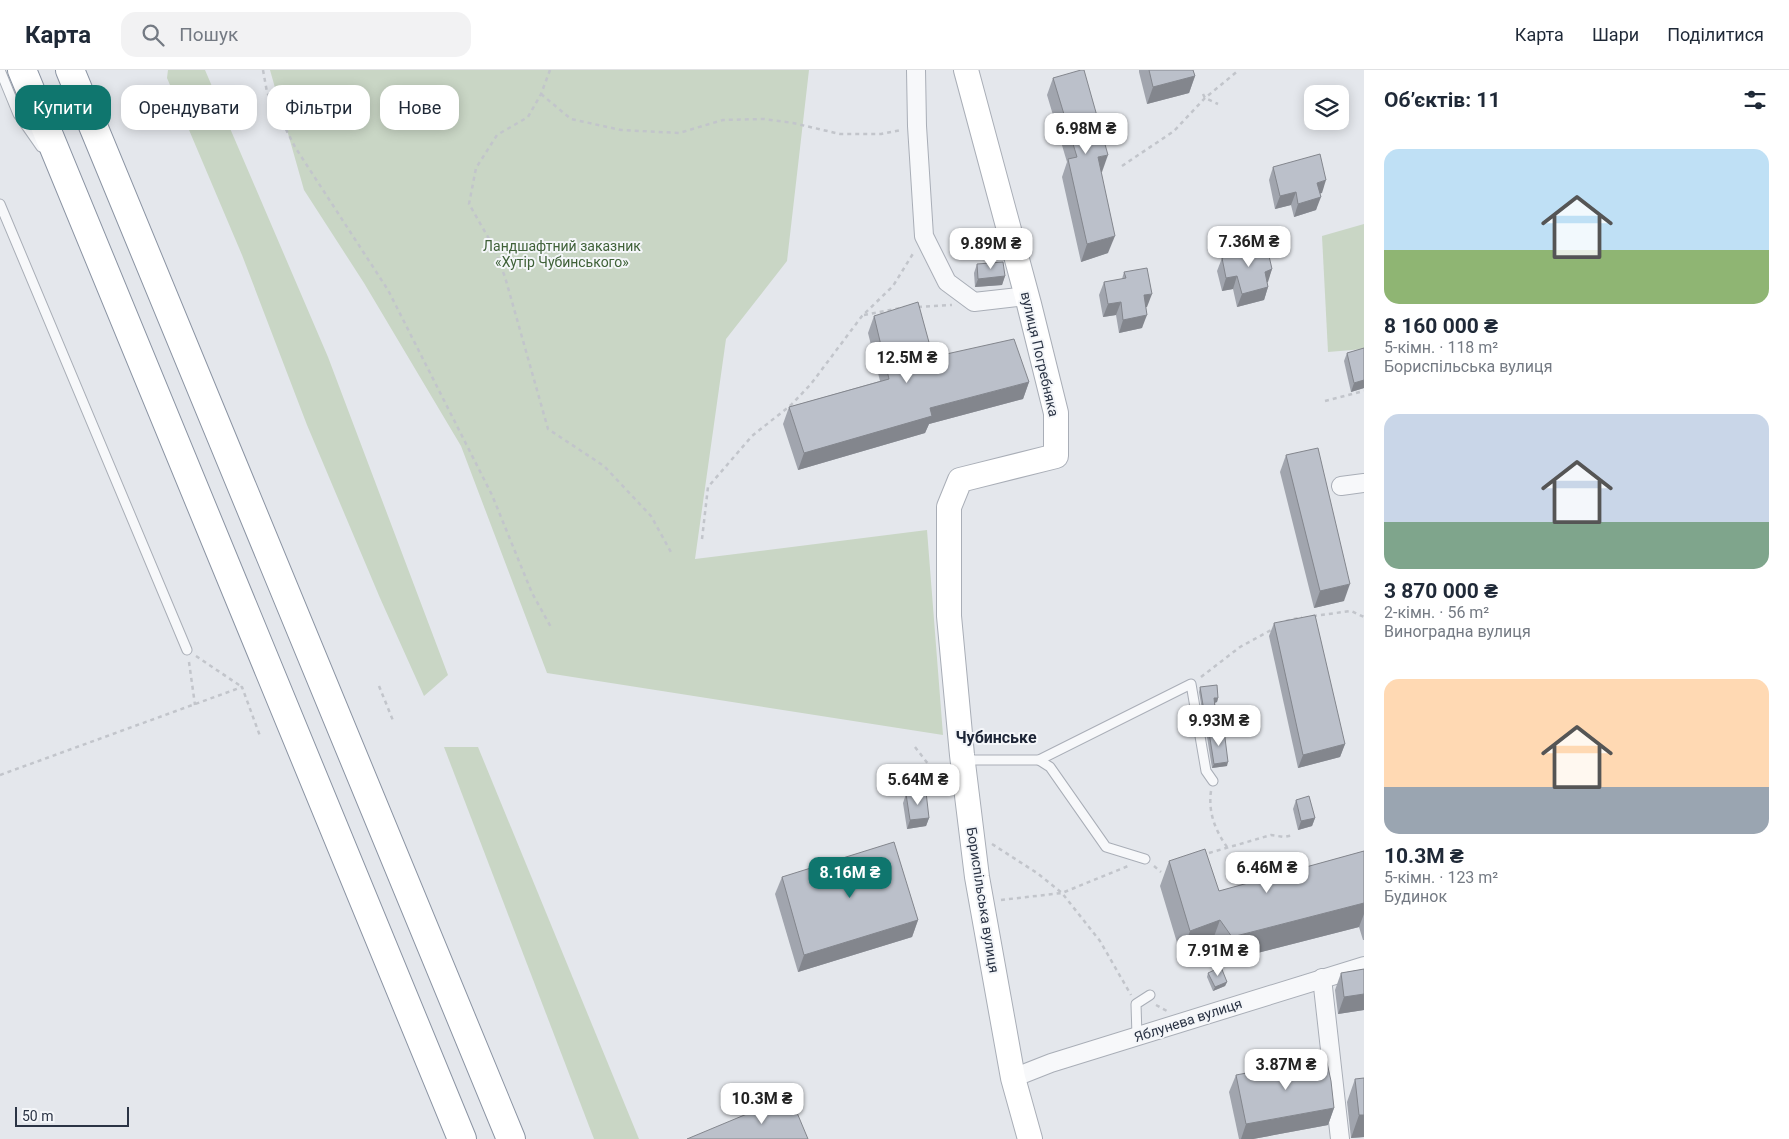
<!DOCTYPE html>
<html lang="uk">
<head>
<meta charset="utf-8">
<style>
	:root { --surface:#fff; --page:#f2f2f3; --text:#1f2937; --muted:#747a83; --line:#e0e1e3; --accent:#0f766e }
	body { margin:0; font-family:Roboto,sans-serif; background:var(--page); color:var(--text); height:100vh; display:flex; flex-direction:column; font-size:19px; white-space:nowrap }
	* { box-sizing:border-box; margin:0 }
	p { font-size:16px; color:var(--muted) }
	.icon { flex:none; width:28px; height:28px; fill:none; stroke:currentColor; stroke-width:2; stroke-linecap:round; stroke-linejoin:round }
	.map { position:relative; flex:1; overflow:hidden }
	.drawer { display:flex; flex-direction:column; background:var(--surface); width:425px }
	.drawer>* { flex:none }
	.hud { position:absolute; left:15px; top:15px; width:475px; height:45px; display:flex; gap:10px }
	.fabs { position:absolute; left:1304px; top:15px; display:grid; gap:10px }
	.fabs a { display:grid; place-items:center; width:45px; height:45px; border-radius:10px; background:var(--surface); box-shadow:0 2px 12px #0003; font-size:25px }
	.scale { position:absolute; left:15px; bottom:12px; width:114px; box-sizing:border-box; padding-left:5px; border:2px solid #2b3445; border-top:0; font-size:14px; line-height:18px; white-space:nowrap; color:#2b3445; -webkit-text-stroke:4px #f4f6f9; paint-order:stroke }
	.price { position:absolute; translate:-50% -42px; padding:0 11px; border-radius:10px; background:#fff; color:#222; font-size:16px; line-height:32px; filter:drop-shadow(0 1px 2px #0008) }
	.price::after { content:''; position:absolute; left:50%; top:30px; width:15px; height:11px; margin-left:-8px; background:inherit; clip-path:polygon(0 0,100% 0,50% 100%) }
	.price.active { background:var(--accent); color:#fff }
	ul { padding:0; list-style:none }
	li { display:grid; align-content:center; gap:10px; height:265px; padding:0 20px }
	li span { display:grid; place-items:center; height:155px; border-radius:15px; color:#555 }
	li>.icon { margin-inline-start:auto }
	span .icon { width:90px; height:90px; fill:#fffc; stroke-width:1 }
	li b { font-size:21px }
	h2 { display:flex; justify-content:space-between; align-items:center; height:60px; padding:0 20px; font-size:21px }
	.chip { padding:0 18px; border-radius:15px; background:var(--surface); box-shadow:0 2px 12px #0003; font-size:18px; line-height:45px }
	.chip.active { background:var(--accent); color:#fff }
	header { display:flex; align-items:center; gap:30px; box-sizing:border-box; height:70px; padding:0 25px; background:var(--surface); border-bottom:1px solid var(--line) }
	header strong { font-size:24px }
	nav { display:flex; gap:28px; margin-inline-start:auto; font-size:18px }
	.search { width:350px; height:45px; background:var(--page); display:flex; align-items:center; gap:12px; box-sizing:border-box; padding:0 18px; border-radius:15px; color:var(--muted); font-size:19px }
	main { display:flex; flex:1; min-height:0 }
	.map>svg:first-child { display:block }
	.green { fill:#c9d6c5 }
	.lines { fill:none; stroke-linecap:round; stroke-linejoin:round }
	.lane-casing { stroke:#a9aeb7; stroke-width:11 }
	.street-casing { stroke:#a9aeb7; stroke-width:20 }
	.secondary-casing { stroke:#a9aeb7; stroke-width:26 }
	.highway-casing { stroke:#8b94a3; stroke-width:30 }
	.path { stroke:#c2c5cb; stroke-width:2.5; stroke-dasharray:4 4; stroke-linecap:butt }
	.lane { stroke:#f7f8fa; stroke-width:9 }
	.street { stroke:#f7f8fa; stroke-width:18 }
	.secondary { stroke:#fff; stroke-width:24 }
	.highway { stroke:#fff; stroke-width:28 }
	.wall { fill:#a1a5ae }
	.shaded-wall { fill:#83868d }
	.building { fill:#bbc0ca; stroke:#83868d }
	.labels { text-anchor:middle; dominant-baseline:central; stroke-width:4; stroke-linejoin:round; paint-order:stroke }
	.park-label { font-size:14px; fill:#3f6138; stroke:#f4f6f9 }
	.street-label { font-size:14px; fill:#2b3445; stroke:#f4f6f9 }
	.quarter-label { font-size:16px; font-weight:bold; fill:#1d2536; stroke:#f4f6f9 }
</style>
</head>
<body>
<header>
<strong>Карта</strong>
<div class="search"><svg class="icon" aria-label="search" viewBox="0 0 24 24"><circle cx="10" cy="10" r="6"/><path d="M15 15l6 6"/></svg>Пошук</div>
<nav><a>Карта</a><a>Шари</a><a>Поділитися</a></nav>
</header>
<main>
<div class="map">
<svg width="1364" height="1069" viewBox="0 0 1364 1069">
	<rect width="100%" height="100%" fill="#e4e7ec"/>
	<g class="green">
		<path d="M168,0H205L328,287L448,605L424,626L380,528L307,355L242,185L167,8Z"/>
		<path d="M270,0H809L787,191L726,269L695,489L927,460L943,665L547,603L461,376L364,213L304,120Z"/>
		<path d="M1364,154V279L1328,282L1322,166Z"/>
		<path d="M444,677H478L639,1069H594Z"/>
	</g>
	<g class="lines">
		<defs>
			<g id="lane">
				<path d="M0,0L18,44L41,77"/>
				<path d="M0,134L187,580"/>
				<path d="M963,690H1039L1191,614L1206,701L1213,711"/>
				<path d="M1039,690L1050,697L1106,777L1145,789"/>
				<path d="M1137,966L1136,934L1150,925"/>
			</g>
			<g id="street">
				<path d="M916,0L917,56L924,166L947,212L974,232L1027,226"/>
				<path d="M1341,416L1364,413"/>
				<path d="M1322,908L1340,1069"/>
				<path d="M1013,1008L1051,993L1364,896"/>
			</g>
			<path id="secondary" d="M966,0L1029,234L1056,343V386L960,410L949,437V546L962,685L977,807L1013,1008L1030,1069"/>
			<g id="highway">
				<path d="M22,0L462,1069"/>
				<path d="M70,0L511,1069"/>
			</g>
		</defs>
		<use href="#lane" class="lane-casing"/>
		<use href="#street" class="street-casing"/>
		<use href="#secondary" class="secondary-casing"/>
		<use href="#highway" class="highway-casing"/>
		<g class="path">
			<path d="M263,0L267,22L295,77L388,220L492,425L532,523L552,559"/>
			<path d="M550,0L541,24L528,47L497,65L476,98L469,134L492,174L505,207L548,359L604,396L651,446L672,484"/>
			<path d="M541,24L571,49L621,60L679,63L723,50L764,49L793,53L840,64H881L901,60"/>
			<path d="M1203,24L1205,28L1218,34"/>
			<path d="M1122,96L1174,61L1205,28L1239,0"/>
			<path d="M918,237L952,235"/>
			<path d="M864,245L905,237"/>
			<path d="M1325,331L1364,321"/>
			<path d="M702,469L708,417L752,366L791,335L811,314L862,246L893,216L914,182"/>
			<path d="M1313,546L1351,541L1364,547"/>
			<path d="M1286,551L1302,547"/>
			<path d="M196,586L242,617"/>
			<path d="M189,592L195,635"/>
			<path d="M1201,607L1240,577L1273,559"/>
			<path d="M379,616L394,653"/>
			<path d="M915,677L946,717"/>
			<path d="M0,705L242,617L260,666"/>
			<path d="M1211,721C1208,742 1215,760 1227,777"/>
			<path d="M992,774L1037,803L1062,823L1100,871L1131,925"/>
			<path d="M1209,783L1271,765L1284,767L1294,765"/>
			<path d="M1154,796L1161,802"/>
			<path d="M1001,830L1062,823L1128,796"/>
			<path d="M1156,935L1167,941"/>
		</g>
		<use href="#lane" class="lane"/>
		<use href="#street" class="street"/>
		<use href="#secondary" class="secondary"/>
		<use href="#highway" class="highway"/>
	</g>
	<g class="wall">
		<path d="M1139,0H1193L1195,6L1189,23L1147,34L1139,2Z"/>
		<path d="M1053,8L1102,102H1101L1108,183L1081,192L1062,107L1067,92L1047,25Z"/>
		<path d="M1273,97L1322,123H1320L1316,140L1294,147L1291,135L1275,139L1269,110Z"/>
		<path d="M1247,178L1272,199L1267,212L1268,217L1264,230L1237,237L1233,219L1222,221L1217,201L1222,188L1246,182Z"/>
		<path d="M977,194L1005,206L1002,215L975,217L974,203Z"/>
		<path d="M1124,202L1147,237H1145L1142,258L1119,263L1116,245L1103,247L1099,225L1104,212L1122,209Z"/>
		<path d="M874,246L933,287L1029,312L1023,329L929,354L925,363L798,400L783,354L789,337L880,311L868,263Z"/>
		<path d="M1364,278V318L1351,322L1344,291L1347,283Z"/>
		<path d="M1286,385L1344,531L1314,538L1280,402Z"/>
		<path d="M1274,553L1345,674L1340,687L1298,698L1269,566Z"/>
		<path d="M1200,617L1218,628L1217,632L1215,633L1216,646L1215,650L1204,651L1199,622Z"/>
		<path d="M1209,662L1227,696L1212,698L1207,667Z"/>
		<path d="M906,724L929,748L926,756L907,759L903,733Z"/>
		<path d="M1296,730L1315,748L1312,756L1298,760L1293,739Z"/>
		<path d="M1364,781V870H1363L1359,857L1222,892L1211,875L1181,886L1160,816L1169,791L1219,821Z"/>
		<path d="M782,807L918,850L912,867L798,902L775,824Z"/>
		<path d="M1364,899V940L1338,944L1335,920L1341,903Z"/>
		<path d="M1208,903L1227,912L1225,916L1213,921L1207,907Z"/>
		<path d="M1236,1005L1334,1038L1328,1055L1253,1069H1239L1229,1022Z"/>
		<path d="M1355,1009L1364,1067L1351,1068L1347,1032Z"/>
	</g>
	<g class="shaded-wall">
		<path d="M1195,6L1189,23L1147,34L1153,17Z"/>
		<path d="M1108,85L1102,102L1091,104L1098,87Z"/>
		<path d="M1326,110L1322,123L1313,126L1317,113Z"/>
		<path d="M1296,122L1291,135L1275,139L1280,126Z"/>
		<path d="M1321,127L1316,140L1294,147L1298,134Z"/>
		<path d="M1115,166L1108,183L1081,192L1087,174Z"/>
		<path d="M1272,199L1268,212L1260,215L1265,202Z"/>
		<path d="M1005,206L1002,215L975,217L978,209Z"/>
		<path d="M1237,206L1233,219L1222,221L1226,208Z"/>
		<path d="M1268,217L1264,230L1237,237L1242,224Z"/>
		<path d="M1152,224L1147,237L1139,238L1144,225Z"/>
		<path d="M1121,232L1116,245L1103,247L1108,234Z"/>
		<path d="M1147,245L1142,258L1119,263L1123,250Z"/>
		<path d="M1364,310V318L1351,322L1354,313Z"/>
		<path d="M1029,312L1023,329L929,354L925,363L798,400L804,383L930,338Z"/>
		<path d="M1350,514L1344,531L1314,538L1320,521Z"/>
		<path d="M1214,628H1218L1217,632L1213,633Z"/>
		<path d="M1216,646L1215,650L1204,651L1205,647Z"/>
		<path d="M1345,674L1340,687L1298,698L1303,685Z"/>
		<path d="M1228,692L1227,696L1212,698L1214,694Z"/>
		<path d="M929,748L926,756L907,759L910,750Z"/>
		<path d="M1315,748L1312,756L1298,760L1301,751Z"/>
		<path d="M1364,833V844L1359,857L1222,892L1232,867Z"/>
		<path d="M918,850L912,867L798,902L804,885Z"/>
		<path d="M1220,850L1211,875L1181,886L1190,861Z"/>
		<path d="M1227,912L1225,916L1213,921L1215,917Z"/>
		<path d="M1364,924V940L1338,944L1344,927Z"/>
		<path d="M1334,1038L1328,1055L1253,1069H1241L1246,1054Z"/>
		<path d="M1359,1045H1364V1067L1351,1068Z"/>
	</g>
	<g class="building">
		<path d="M1081,0H1084L1108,85L1098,87L1115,166L1087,174L1068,89L1077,87L1053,8Z"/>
		<path d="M1149,0H1193L1195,6L1153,17Z"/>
		<path d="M1320,84L1326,110L1317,113L1321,127L1298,134L1296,122L1280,126L1273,97Z"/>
		<path d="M1266,173L1272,199L1265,202L1268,217L1242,224L1237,206L1226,208L1222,188L1248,181L1247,178Z"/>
		<path d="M1003,192L1005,206L978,209L977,194Z"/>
		<path d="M1147,198L1152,224L1144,225L1147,245L1123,250L1121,232L1108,234L1104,212L1126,208L1124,202Z"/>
		<path d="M918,232L933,287L1014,269L1029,312L930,338L932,346L804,383L789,337L889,309L874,246Z"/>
		<path d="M1364,278V310L1354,313L1347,283Z"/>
		<path d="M1318,378L1350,514L1320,521L1286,385Z"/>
		<path d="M1315,545L1345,674L1303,685L1274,553Z"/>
		<path d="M1217,615L1218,628H1214L1216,646L1205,647L1200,617Z"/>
		<path d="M1224,660L1228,692L1214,694L1209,662Z"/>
		<path d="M926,722L929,748L910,750L906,724Z"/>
		<path d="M1309,726L1315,748L1301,751L1296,730Z"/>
		<path d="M894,772L918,850L804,885L782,807Z"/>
		<path d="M1205,779L1219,821L1364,781V833L1232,867L1220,850L1190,861L1169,791Z"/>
		<path d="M1221,897L1227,912L1215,917L1208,903Z"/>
		<path d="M1364,899V924L1344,927L1341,903Z"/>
		<path d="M1326,988L1331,1011L1334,1038L1246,1054L1236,1005Z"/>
		<path d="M1364,1008V1045H1359L1355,1009Z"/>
		<path d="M790,1026L808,1069H687Z"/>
	</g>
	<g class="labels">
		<g class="park-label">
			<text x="562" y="176">Ландшафтний заказник<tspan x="562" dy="16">«Хутір Чубинського»</tspan></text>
		</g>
		<g class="street-label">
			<text transform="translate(1040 284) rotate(77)">вулиця Погребняка</text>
			<text transform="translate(983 830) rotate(81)">Бориспільська вулиця</text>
			<text transform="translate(1188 950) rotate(-18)">Яблунева вулиця</text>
		</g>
		<g class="quarter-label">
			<text x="996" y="667">Чубинське</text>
		</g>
	</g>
</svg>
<div class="fabs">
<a><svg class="icon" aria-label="layers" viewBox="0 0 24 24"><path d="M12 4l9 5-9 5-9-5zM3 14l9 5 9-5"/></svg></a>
</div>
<div class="scale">50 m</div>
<b class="price" style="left:1086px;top:85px">6.98M ₴</b>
<b class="price" style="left:1249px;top:198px">7.36M ₴</b>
<b class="price" style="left:991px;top:200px">9.89M ₴</b>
<b class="price" style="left:907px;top:314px">12.5M ₴</b>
<b class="price" style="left:1219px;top:677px">9.93M ₴</b>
<b class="price" style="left:918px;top:736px">5.64M ₴</b>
<b class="price" style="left:1267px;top:824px">6.46M ₴</b>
<b class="price active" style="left:850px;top:829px">8.16M ₴</b>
<b class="price" style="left:1218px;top:907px">7.91M ₴</b>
<b class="price" style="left:1286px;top:1021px">3.87M ₴</b>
<b class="price" style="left:762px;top:1055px">10.3M ₴</b>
<div class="hud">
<a class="chip active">Купити</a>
<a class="chip">Орендувати</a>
<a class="chip">Фільтри</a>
<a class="chip">Нове</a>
</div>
</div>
<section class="drawer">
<h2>Об’єктів: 11<svg class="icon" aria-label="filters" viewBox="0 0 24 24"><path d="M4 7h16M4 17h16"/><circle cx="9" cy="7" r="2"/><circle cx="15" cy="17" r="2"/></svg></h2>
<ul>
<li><span style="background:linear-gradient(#bfe0f5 65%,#8fb573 0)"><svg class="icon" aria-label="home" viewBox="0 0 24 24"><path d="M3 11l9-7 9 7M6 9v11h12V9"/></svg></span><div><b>8 160 000 ₴</b><p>5-кімн. · 118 m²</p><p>Бориспільська вулиця</p></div></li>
<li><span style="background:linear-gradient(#c9d6e8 70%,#7fa58c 0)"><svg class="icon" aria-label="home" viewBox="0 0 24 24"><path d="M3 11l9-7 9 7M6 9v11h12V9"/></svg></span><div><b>3 870 000 ₴</b><p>2-кімн. · 56 m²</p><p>Виноградна вулиця</p></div></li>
<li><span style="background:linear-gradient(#ffd9b3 70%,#9aa5b1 0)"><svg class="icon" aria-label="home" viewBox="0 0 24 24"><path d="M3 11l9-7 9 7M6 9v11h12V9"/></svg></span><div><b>10.3M ₴</b><p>5-кімн. · 123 m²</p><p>Будинок</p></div></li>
</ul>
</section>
</main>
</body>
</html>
